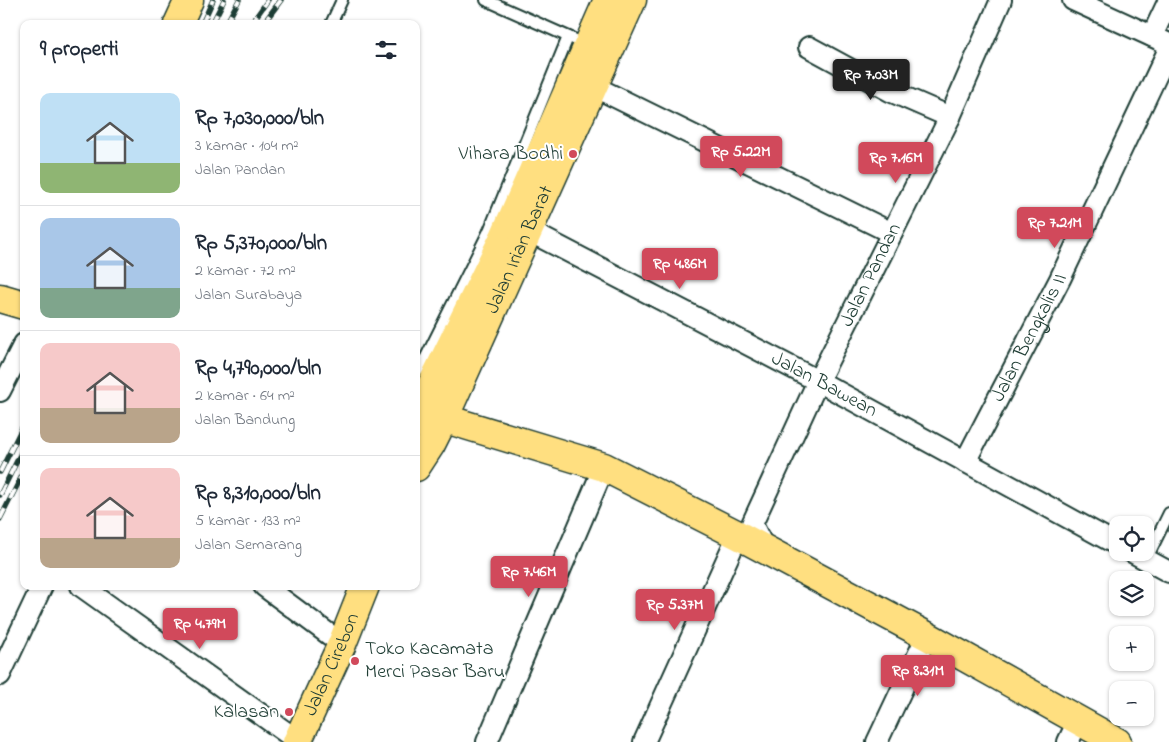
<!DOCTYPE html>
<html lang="id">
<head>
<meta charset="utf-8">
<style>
	:root { --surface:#fff; --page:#f6f6f7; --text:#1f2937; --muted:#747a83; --line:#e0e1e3; --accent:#d1495b }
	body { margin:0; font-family:"Indie Flower",sans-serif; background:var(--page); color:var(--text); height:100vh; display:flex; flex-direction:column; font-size:19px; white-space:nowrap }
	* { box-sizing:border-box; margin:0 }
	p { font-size:16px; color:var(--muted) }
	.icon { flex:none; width:28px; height:28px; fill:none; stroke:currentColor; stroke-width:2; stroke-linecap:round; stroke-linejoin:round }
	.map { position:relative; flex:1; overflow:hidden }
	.drawer { position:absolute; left:20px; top:20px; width:400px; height:570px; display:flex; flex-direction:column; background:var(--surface); border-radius:10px; box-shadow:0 1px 4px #0004 }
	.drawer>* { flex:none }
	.controls { position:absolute; left:1109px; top:516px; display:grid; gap:10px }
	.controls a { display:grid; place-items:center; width:45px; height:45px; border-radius:10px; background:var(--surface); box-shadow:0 1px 4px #0004; font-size:25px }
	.price { position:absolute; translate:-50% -42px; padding:0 11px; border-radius:5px; background:var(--accent); color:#fff; font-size:16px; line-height:32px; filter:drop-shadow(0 1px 2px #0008) }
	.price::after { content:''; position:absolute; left:50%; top:30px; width:15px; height:11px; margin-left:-8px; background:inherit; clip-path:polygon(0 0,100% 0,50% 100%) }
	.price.on { background:#222; color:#fff }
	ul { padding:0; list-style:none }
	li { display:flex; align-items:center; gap:15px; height:125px; padding:0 20px }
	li+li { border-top:1px solid var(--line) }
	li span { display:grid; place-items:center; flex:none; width:140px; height:100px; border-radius:10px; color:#555 }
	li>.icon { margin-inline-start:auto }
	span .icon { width:60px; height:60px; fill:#fffc; stroke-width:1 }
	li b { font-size:21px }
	h2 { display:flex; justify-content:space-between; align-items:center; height:60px; padding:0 20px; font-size:21px }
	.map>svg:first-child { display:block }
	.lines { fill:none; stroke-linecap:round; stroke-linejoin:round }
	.lane-casing { stroke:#1f3d34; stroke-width:14 }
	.street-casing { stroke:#1f3d34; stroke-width:24 }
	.primary-casing { stroke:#1f3d34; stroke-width:31 }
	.lane { stroke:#fff; stroke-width:10 }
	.street { stroke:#fff; stroke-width:20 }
	.primary { stroke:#ffdf80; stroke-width:28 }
	.rail-casing { stroke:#1f3d34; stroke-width:5.5 }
	.rail { stroke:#fff; stroke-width:4; stroke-dasharray:11; stroke-linecap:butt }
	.poi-dot { fill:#d1495b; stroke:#fff; stroke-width:2 }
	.labels { text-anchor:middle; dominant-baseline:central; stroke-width:4; stroke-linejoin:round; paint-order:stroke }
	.poi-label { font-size:20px; fill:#1f3d34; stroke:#fff; text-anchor:end }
	.street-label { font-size:20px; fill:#1f3d34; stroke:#fff }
</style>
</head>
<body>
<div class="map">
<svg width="1169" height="742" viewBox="0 0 1169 742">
	<rect width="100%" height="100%" fill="#fff"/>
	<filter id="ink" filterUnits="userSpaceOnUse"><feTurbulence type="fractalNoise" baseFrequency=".02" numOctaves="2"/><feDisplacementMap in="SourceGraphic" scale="10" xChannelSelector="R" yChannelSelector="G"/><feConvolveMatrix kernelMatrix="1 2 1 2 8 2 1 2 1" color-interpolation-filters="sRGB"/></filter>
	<g filter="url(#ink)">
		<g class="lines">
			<defs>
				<g id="lane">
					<path d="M486,0L587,45"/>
					<path d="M331,24L342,0"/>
					<path d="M489,231L568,37"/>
					<path d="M416,371L420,369L489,231L494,233"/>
					<path d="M1146,560L1169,513"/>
				</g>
				<g id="street">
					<path d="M1073,0L1169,44"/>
					<path d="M1152,36L1169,0"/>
					<path d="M809,47L890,91L950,117"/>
					<path d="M593,86L892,233"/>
					<path id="s1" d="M527,230L818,381L1118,545"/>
					<path d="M0,391L24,344"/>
					<path id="s2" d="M965,462L1060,279L1169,49"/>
					<path id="s3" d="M765,550L752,524L818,381L950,117L1001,0"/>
					<path d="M1132,552L1169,572"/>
					<path d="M81,586L298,741"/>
					<path d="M264,586L342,644"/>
					<path d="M0,675L42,586"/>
					<path d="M487,742L604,467"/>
					<path d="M644,742L738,535"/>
					<path d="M877,742L927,636"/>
					<path d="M1068,742L1078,721"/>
				</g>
				<g id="primary">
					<path d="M178,24L189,0"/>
					<path d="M0,298L24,305"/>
					<path d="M416,410L604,467L738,535L927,636L1117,742"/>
					<path d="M416,424L419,411L504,237L608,0"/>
					<path id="s4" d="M416,467L431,444L444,418L632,0"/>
					<path id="s5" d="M297,742L342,644L365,586"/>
				</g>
			</defs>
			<use href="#lane" class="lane-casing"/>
			<use href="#street" class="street-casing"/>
			<use href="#primary" class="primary-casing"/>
			<use href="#lane" class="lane"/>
			<use href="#street" class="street"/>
			<use href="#primary" class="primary"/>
			<defs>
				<g id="rail">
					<path d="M202,24L213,0"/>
					<path d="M212,24L224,0"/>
					<path d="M226,24L239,0"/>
					<path d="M251,24L268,0"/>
					<path d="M263,24L281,0"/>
					<path d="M0,472L24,424"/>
					<path d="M0,495L24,447"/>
					<path d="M0,519L24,472"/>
				</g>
			</defs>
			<use href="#rail" class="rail-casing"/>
			<use href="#rail" class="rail"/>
		</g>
	</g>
	<g class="poi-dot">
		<circle cx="573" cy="154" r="5"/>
		<circle cx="355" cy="661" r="5"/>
		<circle cx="289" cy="712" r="5"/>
	</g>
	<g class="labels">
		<g class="poi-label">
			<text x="563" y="154">Vihara Bodhi</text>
			<text x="365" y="649" text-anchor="start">Toko Kacamata<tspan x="365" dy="23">Merci Pasar Baru</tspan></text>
			<text x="279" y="712">Kalasan</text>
		</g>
		<g class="street-label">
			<text stroke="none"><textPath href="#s4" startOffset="241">Jalan Irian Barat</textPath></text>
			<text stroke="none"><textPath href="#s3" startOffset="305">Jalan Pandan</textPath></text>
			<text stroke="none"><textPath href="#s2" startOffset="140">Jalan Bengkalis II</textPath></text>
			<text stroke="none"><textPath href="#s1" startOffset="335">Jalan Bawean</textPath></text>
			<text stroke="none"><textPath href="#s5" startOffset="85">Jalan Cirebon</textPath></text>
		</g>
	</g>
</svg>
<div class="controls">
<a><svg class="icon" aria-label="locate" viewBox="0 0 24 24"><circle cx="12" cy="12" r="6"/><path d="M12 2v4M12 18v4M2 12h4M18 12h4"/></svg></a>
<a><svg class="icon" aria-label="layers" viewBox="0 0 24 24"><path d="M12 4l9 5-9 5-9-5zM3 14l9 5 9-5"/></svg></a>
<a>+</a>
<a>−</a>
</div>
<b class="price on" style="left:871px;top:101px">Rp 7.03M</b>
<b class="price" style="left:741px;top:178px">Rp 5.22M</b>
<b class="price" style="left:896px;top:184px">Rp 7.16M</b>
<b class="price" style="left:1055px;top:249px">Rp 7.21M</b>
<b class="price" style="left:680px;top:290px">Rp 4.86M</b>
<b class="price" style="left:529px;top:598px">Rp 7.46M</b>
<b class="price" style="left:675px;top:631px">Rp 5.37M</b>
<b class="price" style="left:200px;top:650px">Rp 4.79M</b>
<b class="price" style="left:918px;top:697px">Rp 8.31M</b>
<section class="drawer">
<h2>9 properti<svg class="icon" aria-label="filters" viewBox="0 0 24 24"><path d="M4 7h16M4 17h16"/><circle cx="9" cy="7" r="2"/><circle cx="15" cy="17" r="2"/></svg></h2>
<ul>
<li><span style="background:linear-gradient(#bfe0f5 70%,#8fb573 0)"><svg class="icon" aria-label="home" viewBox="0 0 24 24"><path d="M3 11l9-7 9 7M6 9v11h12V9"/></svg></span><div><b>Rp 7,030,000/bln</b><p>3 kamar · 104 m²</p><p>Jalan Pandan</p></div></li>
<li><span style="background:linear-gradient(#a9c7e8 70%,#7fa58c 0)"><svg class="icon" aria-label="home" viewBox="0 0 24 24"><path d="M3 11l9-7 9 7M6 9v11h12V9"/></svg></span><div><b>Rp 5,370,000/bln</b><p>2 kamar · 72 m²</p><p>Jalan Surabaya</p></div></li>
<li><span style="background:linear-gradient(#f6c9c9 65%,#b9a48a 0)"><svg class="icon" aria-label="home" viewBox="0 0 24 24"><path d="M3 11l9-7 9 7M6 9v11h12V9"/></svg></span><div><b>Rp 4,790,000/bln</b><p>2 kamar · 64 m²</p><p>Jalan Bandung</p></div></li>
<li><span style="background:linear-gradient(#f6c9c9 70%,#b9a48a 0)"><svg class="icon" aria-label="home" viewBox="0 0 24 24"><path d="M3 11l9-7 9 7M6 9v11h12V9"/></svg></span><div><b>Rp 8,310,000/bln</b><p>5 kamar · 133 m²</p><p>Jalan Semarang</p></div></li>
</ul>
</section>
</div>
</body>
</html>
